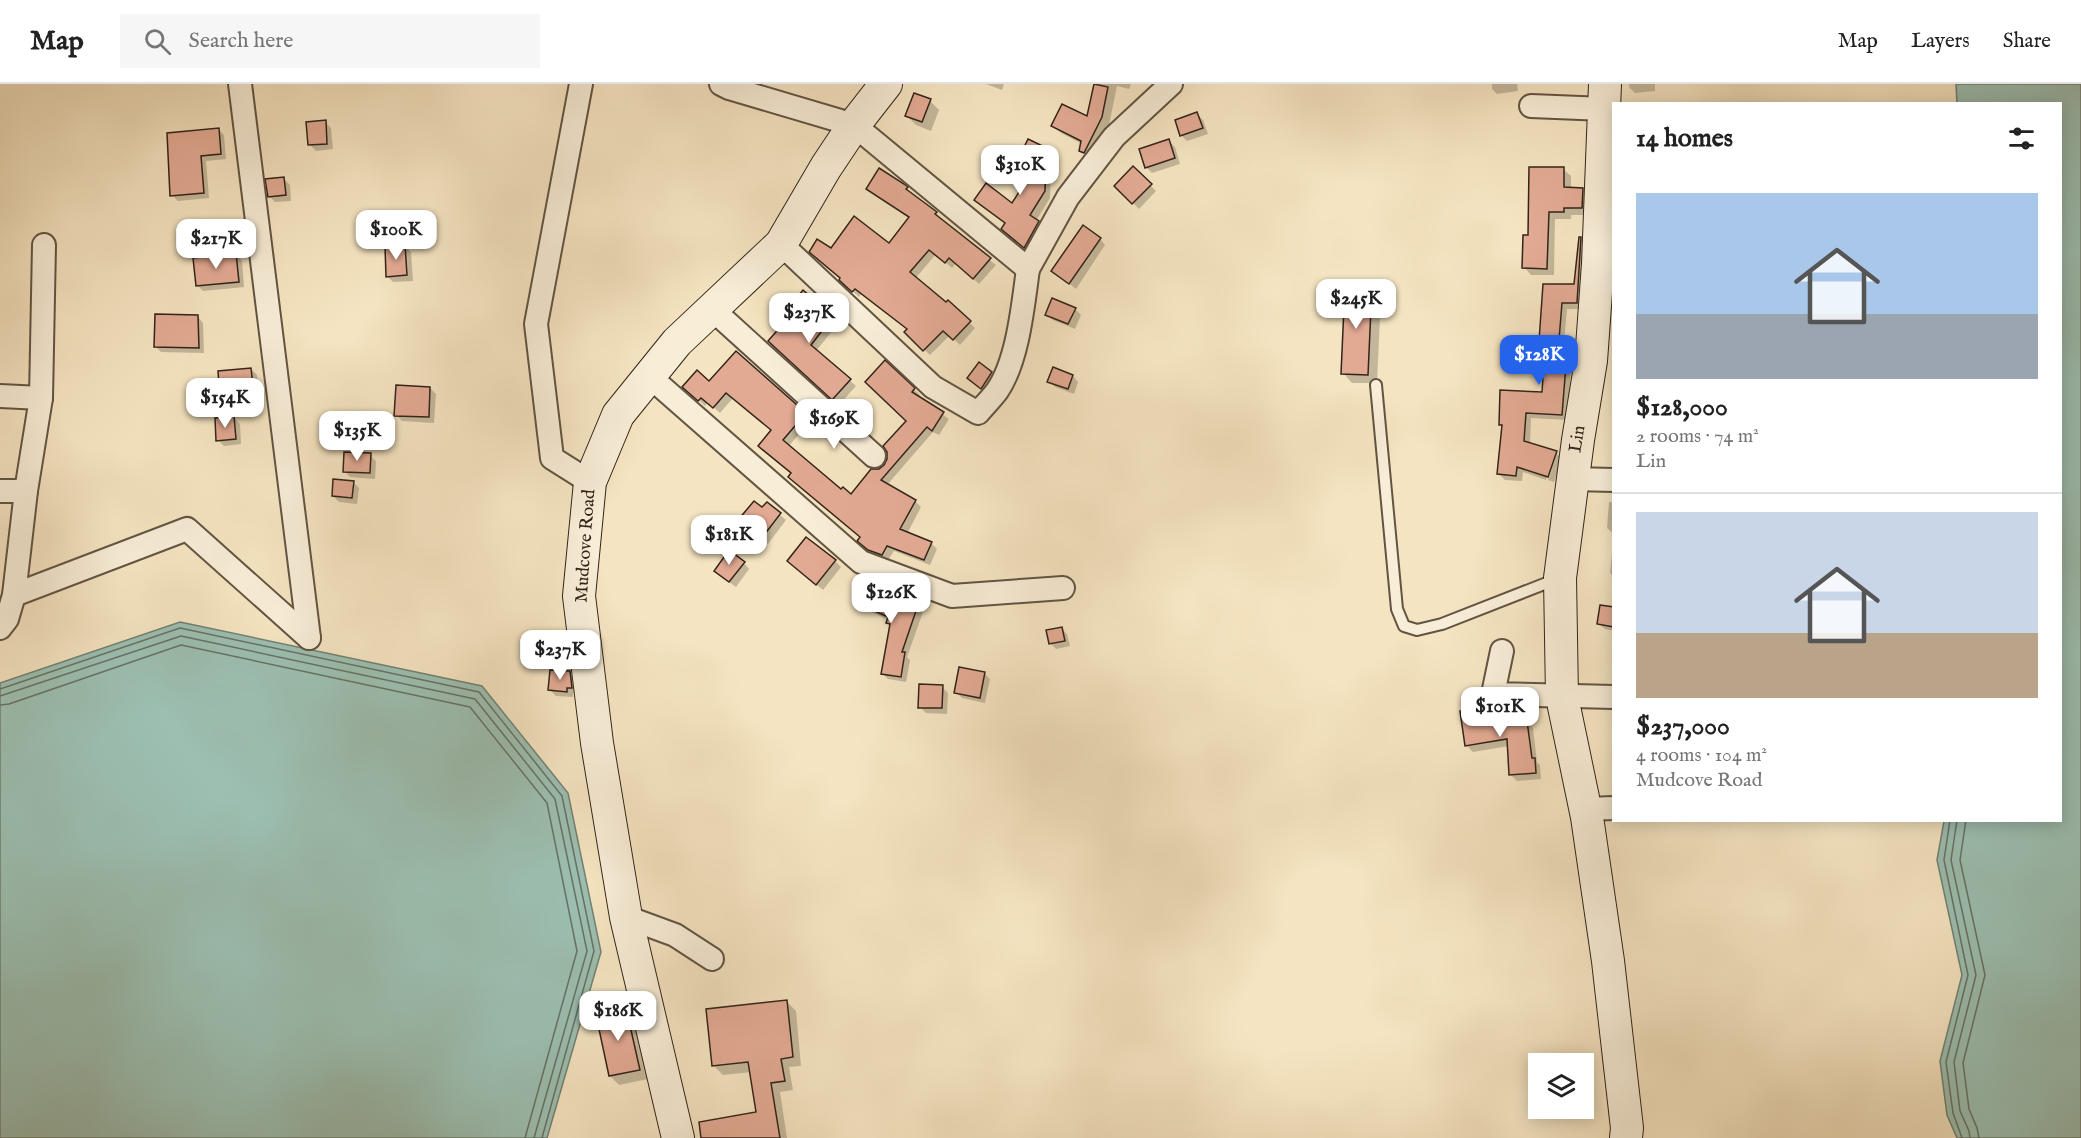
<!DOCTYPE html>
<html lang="en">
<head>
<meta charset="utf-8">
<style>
	:root { --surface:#fff; --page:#f6f6f6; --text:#222; --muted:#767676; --line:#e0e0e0; --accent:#2563eb }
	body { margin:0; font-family:"IM FELL English",serif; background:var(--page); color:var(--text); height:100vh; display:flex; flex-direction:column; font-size:22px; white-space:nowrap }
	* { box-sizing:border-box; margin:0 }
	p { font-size:20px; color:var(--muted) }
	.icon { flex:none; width:33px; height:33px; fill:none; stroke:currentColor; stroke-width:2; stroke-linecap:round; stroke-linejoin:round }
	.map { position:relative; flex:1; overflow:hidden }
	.panel { position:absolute; left:1612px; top:18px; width:450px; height:720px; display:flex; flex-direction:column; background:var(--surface); border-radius:0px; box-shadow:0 3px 15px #0003 }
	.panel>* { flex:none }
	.controls { position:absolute; left:1528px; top:969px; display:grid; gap:12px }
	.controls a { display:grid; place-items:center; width:66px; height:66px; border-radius:0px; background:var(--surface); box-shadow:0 3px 15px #0003; font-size:30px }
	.price { position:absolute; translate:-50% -51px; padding:0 14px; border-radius:12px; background:#fff; color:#222; font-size:20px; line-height:39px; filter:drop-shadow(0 2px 3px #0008) }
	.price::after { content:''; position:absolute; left:50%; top:36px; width:18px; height:14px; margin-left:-9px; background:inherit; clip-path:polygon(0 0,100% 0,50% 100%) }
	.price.active { background:var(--accent); color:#fff }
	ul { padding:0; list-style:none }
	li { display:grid; align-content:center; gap:12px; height:318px; padding:0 24px }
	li+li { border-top:2px solid var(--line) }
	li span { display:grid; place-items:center; height:186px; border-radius:0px; color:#555 }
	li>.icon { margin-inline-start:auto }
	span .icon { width:108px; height:108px; fill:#fffc; stroke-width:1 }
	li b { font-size:26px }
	h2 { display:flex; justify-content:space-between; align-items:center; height:72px; padding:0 24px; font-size:26px }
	header { display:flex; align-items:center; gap:36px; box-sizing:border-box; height:84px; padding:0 30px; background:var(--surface); border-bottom:2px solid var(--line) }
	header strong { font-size:28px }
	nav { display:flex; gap:33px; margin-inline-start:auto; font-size:21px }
	.search { width:420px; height:54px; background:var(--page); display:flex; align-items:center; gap:15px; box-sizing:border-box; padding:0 21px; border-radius:0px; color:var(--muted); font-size:22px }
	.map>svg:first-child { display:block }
	.water { fill:#9cbfb1; stroke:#718174; stroke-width:1.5 }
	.shadow { fill:#0003 }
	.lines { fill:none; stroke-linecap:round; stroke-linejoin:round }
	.shore { stroke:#667265; stroke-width:1.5 }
	.building { fill:#e3aa93; stroke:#312419; stroke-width:1.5 }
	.lane-casing { stroke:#625443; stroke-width:14 }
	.street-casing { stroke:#625443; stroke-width:26 }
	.secondary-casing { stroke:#312419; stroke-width:34 }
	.lane { stroke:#f8edd7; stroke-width:10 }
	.street { stroke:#f8edd7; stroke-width:22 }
	.secondary { stroke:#f8edd7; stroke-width:32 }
	.labels { text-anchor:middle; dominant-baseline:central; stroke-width:5; stroke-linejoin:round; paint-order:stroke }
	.street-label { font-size:18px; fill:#312419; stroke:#f8edd7 }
</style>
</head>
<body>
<header>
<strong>Map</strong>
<div class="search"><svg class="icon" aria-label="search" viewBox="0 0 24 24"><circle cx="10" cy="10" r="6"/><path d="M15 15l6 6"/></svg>Search here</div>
<nav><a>Map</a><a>Layers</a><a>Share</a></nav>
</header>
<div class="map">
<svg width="2081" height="1054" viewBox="0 0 2081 1054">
	<rect width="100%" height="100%" fill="#f5e4c1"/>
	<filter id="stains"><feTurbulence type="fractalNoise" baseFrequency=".00333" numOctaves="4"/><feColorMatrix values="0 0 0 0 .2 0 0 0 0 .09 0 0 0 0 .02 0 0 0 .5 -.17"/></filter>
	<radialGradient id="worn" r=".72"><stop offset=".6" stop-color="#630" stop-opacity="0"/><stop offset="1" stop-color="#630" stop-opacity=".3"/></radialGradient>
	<g class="water">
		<path d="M1956,0H2081V1054H1957L1947,1031L1940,977L1962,891L1937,776L1944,737L2061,736V20L1957,19Z"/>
		<path d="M180,538L482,602L568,709L601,868L547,1054H0V599Z"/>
	</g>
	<g class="shadow">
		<path d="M986,0H1004L1002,6Z"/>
		<path d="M1095,0H1131L1129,5L1117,2L1109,41L1092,75L1081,66L1082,60L1061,49L1053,42L1088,34Z"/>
		<path d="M1492,0H1517L1518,7L1497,10L1492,5Z"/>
		<path d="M1629,0H1655V7L1635,9L1629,3Z"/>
		<path d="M930,17L939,26L931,47L916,41L907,32Z"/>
		<path d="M1197,30L1203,36L1208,50L1187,57L1181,51Z"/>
		<path d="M325,38L331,44L333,65L316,67L310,61Z"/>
		<path d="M218,45L224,51L226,75L206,77L209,114L178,117L172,111Z"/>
		<path d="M1169,57L1175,63L1180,80L1152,89L1146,83Z"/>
		<path d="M1050,68L1056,74L1051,84L1050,114L1036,137L1044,145L1030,169L1008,151L1006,139L976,116L1013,121L1034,88L1024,84L1018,78Z"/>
		<path d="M1133,84L1156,107L1139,125L1116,102Z"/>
		<path d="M1563,85L1571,92V105H1582L1590,113L1589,131H1571V135H1555L1554,191H1531L1524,183L1529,152Z"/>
		<path d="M284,95L290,101L291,117L275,118L269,112Z"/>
		<path d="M907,104L912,111L936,129L942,135L941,137L996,181L979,200L956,179L952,184L936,170L915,195L946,220L948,218L975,244L960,261L950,251L930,271L906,248L908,246L862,209L859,213L841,196L831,166L890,161L910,134L868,105Z"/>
		<path d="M1580,154L1586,160L1582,225H1567L1564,258L1574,259L1579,265L1577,287L1571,286L1567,336L1531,334L1530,360L1557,370H1554L1546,396L1523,388L1522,397L1505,396L1499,390L1503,344L1500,340L1544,309L1545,284L1536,283L1530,277L1540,259L1544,201H1576Z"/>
		<path d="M1100,155L1105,161L1076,205L1053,187Z"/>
		<path d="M405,162L411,168L413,197L393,198L387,192Z"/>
		<path d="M236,171L242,177L244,203L203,207L197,201Z"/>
		<path d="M1371,203L1381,212L1377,299H1352L1343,289Z"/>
		<path d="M822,219L840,237L816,267L856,302L839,321L776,263Z"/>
		<path d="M1075,225L1081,231L1075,245L1053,236L1047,230Z"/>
		<path d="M197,232L203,239L204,269L161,268L155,262Z"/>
		<path d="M885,278L920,311L918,313L949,335L939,351L933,348L887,401L915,417L921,423L907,450L931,459L937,465L930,481L894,467L888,476L876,472L865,463L862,453L793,390L772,347L733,314L720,329L708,318L705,322L690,308L749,279L811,336L788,363L841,407L852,412L885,382L908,337Z"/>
		<path d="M979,280L997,295L988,310L975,300Z"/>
		<path d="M251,285L257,291L259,316L228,319L222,313Z"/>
		<path d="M1073,292L1078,298L1074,310L1055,303L1049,297Z"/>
		<path d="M430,304L436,310L434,339L402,337L396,331Z"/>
		<path d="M234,334L240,340L241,360L224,362L218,356Z"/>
		<path d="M1557,370L1562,374L1554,398L1548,396Z"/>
		<path d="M370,371L376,377L375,395L350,393L344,387Z"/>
		<path d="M353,398L359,404L357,420L339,418L333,412Z"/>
		<path d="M1609,418H1614V450L1607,444Z"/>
		<path d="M767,420L786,436L768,460L746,442Z"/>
		<path d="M1612,470H1614V493L1610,489Z"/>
		<path d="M835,477L841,483L823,506L795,483Z"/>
		<path d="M744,479L749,485L736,503L722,493Z"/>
		<path d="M888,506L894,512L893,514L917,522L923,528L907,573L910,576L906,598L888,595L882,589L891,541L888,538L889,536L867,526L861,520Z"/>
		<path d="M1614,525V547L1605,545L1599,540Z"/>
		<path d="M1061,544L1067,550L1070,562L1056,565L1050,559Z"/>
		<path d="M569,589L576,595L577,609H573V613L556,612L550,606Z"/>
		<path d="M984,589L990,595L985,619L962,614L956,608Z"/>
		<path d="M942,603L948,609L947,630L926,629L920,623Z"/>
		<path d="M1488,624L1494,630L1496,642L1527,638L1533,644L1537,678L1540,681L1541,695L1517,697L1511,691L1509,662L1473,668L1467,662L1461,628Z"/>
		<path d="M787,918L796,927L801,982L789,983L793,1006L780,1008L787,1054H703L757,1030L751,988L723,991L713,981Z"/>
		<path d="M626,926L635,935L648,995L619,1001L610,992Z"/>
	</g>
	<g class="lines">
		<g class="shore">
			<path d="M0,605L180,544L479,608L562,712L594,867L542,1054"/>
			<path d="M0,612L181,552L475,615L555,715L587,867L534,1054"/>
			<path d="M0,621L9,620L181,561L470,623L547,719L577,867L525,1054"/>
			<path d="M1950,736L1944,776L1968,891L1946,978L1953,1029L1962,1054"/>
			<path d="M1957,736L1951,776L1976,891L1954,978L1960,1027L1969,1047L1970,1054"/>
			<path d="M1966,736L1960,776L1985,891L1963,979L1969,1025L1977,1044L1979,1054"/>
		</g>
	</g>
	<g class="building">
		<path d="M1094,0L1108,3L1102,33L1084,69L1079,67L1081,57L1051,42L1062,20L1087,32Z"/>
		<path d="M914,9L931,15L922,38L905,32Z"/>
		<path d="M1197,28L1203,44L1180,52L1175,36Z"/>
		<path d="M326,36L327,60L308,61L306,38Z"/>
		<path d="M219,44L221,70L201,72L204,109L170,112L167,49Z"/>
		<path d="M1028,55L1051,66L1046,77L1045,107L1030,131L1039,137L1024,164L1001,145L1005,139L974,116L986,99L1012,119L1033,86L1017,78Z"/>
		<path d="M1169,55L1175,74L1145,84L1139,65Z"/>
		<path d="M1133,82L1152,100L1132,120L1114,102Z"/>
		<path d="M1529,83H1564V103L1583,104L1582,124H1564V128H1549L1547,185L1522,184L1523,151H1528Z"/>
		<path d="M879,84L904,100L908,103L906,105L937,128L935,130L991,174L973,195L949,174L945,179L929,166L910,188L946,218L948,216L971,237L953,256L943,247L923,267L904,248L907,245L855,205L852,208L839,196L840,194L809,168L817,155L831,164L854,132L889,159L909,133L866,105Z"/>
		<path d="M284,93L286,111L268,113L265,95Z"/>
		<path d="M1083,141L1101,154L1069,200L1051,187Z"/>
		<path d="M1579,153H1581L1577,219H1562L1559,256L1574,258L1572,282L1566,281L1562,331L1526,329L1524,357L1557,367L1548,393L1517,383L1516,392L1497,390L1502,341H1499L1500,306L1542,308L1544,279L1528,278L1531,256L1539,257L1543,200H1574Z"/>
		<path d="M405,161L407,191L386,193L385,162Z"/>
		<path d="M236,169L239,198L196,202L193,174Z"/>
		<path d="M1345,200L1372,202L1368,291L1341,290Z"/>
		<path d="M803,206L819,220L822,217L835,230L811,261L851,295L832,316L768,257L791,231L786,227Z"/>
		<path d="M1052,214L1076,224L1068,240L1045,231Z"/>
		<path d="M155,230L198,231L199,264L154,263Z"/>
		<path d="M736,267L806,329L783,356L841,405L843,403L851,410L871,385H879L884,381L887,375V368L883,362L906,337L865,298L885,276L915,304L912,308L944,328L932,347L927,343L881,396L916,416L900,445L932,458L924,476L887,462L882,471L868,466L857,457L860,453L788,393L791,389L758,362L771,346L726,309L713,324L701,314L698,317L682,303L697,286L709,297Z"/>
		<path d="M979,278L992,288L981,305L967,294Z"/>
		<path d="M1053,283L1073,291L1068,305L1047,298Z"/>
		<path d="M251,284L254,311L220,314L218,287Z"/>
		<path d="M396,301L430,303L429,333L394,332Z"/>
		<path d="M234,332L236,355L216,357L215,334Z"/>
		<path d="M344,368L371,369L370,389L343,388Z"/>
		<path d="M333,395L354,397L352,414L332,412Z"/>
		<path d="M754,417L762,423L767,418L781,429L761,455L738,436Z"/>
		<path d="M806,453L836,476L816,501L787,477Z"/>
		<path d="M729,466L745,478L729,498L714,487Z"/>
		<path d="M870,496L889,504L886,510L918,521L902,568H905L901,593L881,590L890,540L886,539L888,533L859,520Z"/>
		<path d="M1600,521L1614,523V543L1597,540Z"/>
		<path d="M1062,543L1065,557L1049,560L1046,546Z"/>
		<path d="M959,583L985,588L980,614L954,609Z"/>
		<path d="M550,586L570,587L572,604H567V608L548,606Z"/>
		<path d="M919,600L943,601L942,624H918Z"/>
		<path d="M1487,622H1489L1492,641L1527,637L1532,674H1535L1536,689L1509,691L1507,655L1465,662L1460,627Z"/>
		<path d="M787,916L793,973L781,975L785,997L771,999L780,1054H701L699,1038L756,1028L748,978L712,982L706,925Z"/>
		<path d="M626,924L640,986L609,992L596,931Z"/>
	</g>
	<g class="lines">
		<defs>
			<path id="lane" d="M1376,301L1397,525L1404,542L1417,546L1442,540L1557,495"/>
			<g id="street">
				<path d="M240,0L309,554"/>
				<path d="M581,0L536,240L552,374L590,398"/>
				<path d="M721,0L729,4L854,41L1028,185L1068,113L1114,53L1171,0"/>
				<path d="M1531,22L1605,25"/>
				<path d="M781,160L933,303L978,329C984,322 991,315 997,307C1018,277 1023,221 1028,185"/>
				<path d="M712,225L874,372"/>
				<path d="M649,292L861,478L952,512L1063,504"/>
				<path d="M0,312L41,314"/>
				<path d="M1572,395L1614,396"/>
				<path d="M0,407H26"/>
				<path d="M14,511L26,407L41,314L44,161"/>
				<path d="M0,544L7,535L14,511L187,445L309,554"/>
				<path d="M1502,567L1493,610L1614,613"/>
				<path d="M1585,725L1614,724"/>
				<path d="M626,833L675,851L712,875"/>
			</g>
			<g id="secondary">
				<path d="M1605,0L1598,180L1591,277L1578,356L1560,494L1562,613L1587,733L1608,877L1627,1044L1626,1054"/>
				<path d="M678,1054L626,833L597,659L579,512L590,398L618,331L677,258L781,160L826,83L854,41L886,0"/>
			</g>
		</defs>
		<use href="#lane" class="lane-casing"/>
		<use href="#street" class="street-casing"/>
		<use href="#secondary" class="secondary-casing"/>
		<use href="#lane" class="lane"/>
		<use href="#street" class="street"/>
		<use href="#secondary" class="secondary"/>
	</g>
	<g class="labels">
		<g class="street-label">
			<text transform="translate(1578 355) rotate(-81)">Lin</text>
			<text transform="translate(586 462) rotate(-86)">Mudcove Road</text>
		</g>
	</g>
	<rect width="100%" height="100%" filter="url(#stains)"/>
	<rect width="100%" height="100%" fill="url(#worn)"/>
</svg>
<div class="controls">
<a><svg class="icon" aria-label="layers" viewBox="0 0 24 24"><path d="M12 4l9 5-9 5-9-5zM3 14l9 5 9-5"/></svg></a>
</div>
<b class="price" style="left:1020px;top:112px">$310K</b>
<b class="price" style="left:396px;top:177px">$100K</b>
<b class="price" style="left:216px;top:186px">$217K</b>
<b class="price" style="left:1356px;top:246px">$245K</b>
<b class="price" style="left:809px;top:260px">$237K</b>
<b class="price active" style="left:1539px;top:302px">$128K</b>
<b class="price" style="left:225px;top:345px">$154K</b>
<b class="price" style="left:834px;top:366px">$169K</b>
<b class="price" style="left:357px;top:378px">$135K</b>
<b class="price" style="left:729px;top:482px">$181K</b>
<b class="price" style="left:891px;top:540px">$126K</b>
<b class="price" style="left:560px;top:597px">$237K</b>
<b class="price" style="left:1500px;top:654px">$101K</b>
<b class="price" style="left:618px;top:958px">$186K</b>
<section class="panel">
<h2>14 homes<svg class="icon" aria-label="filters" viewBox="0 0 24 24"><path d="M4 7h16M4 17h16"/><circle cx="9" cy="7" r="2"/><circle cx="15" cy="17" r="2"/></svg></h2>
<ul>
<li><span style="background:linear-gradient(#a9c7e8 65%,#9aa5b1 0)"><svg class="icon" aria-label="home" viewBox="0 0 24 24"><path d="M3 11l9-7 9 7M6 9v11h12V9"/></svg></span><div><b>$128,000</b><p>2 rooms · 74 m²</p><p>Lin</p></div></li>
<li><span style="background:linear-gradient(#c9d6e8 65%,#b9a48a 0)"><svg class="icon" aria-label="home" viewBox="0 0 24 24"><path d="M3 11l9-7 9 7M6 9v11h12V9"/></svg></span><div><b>$237,000</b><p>4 rooms · 104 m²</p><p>Mudcove Road</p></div></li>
</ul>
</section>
</div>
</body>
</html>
